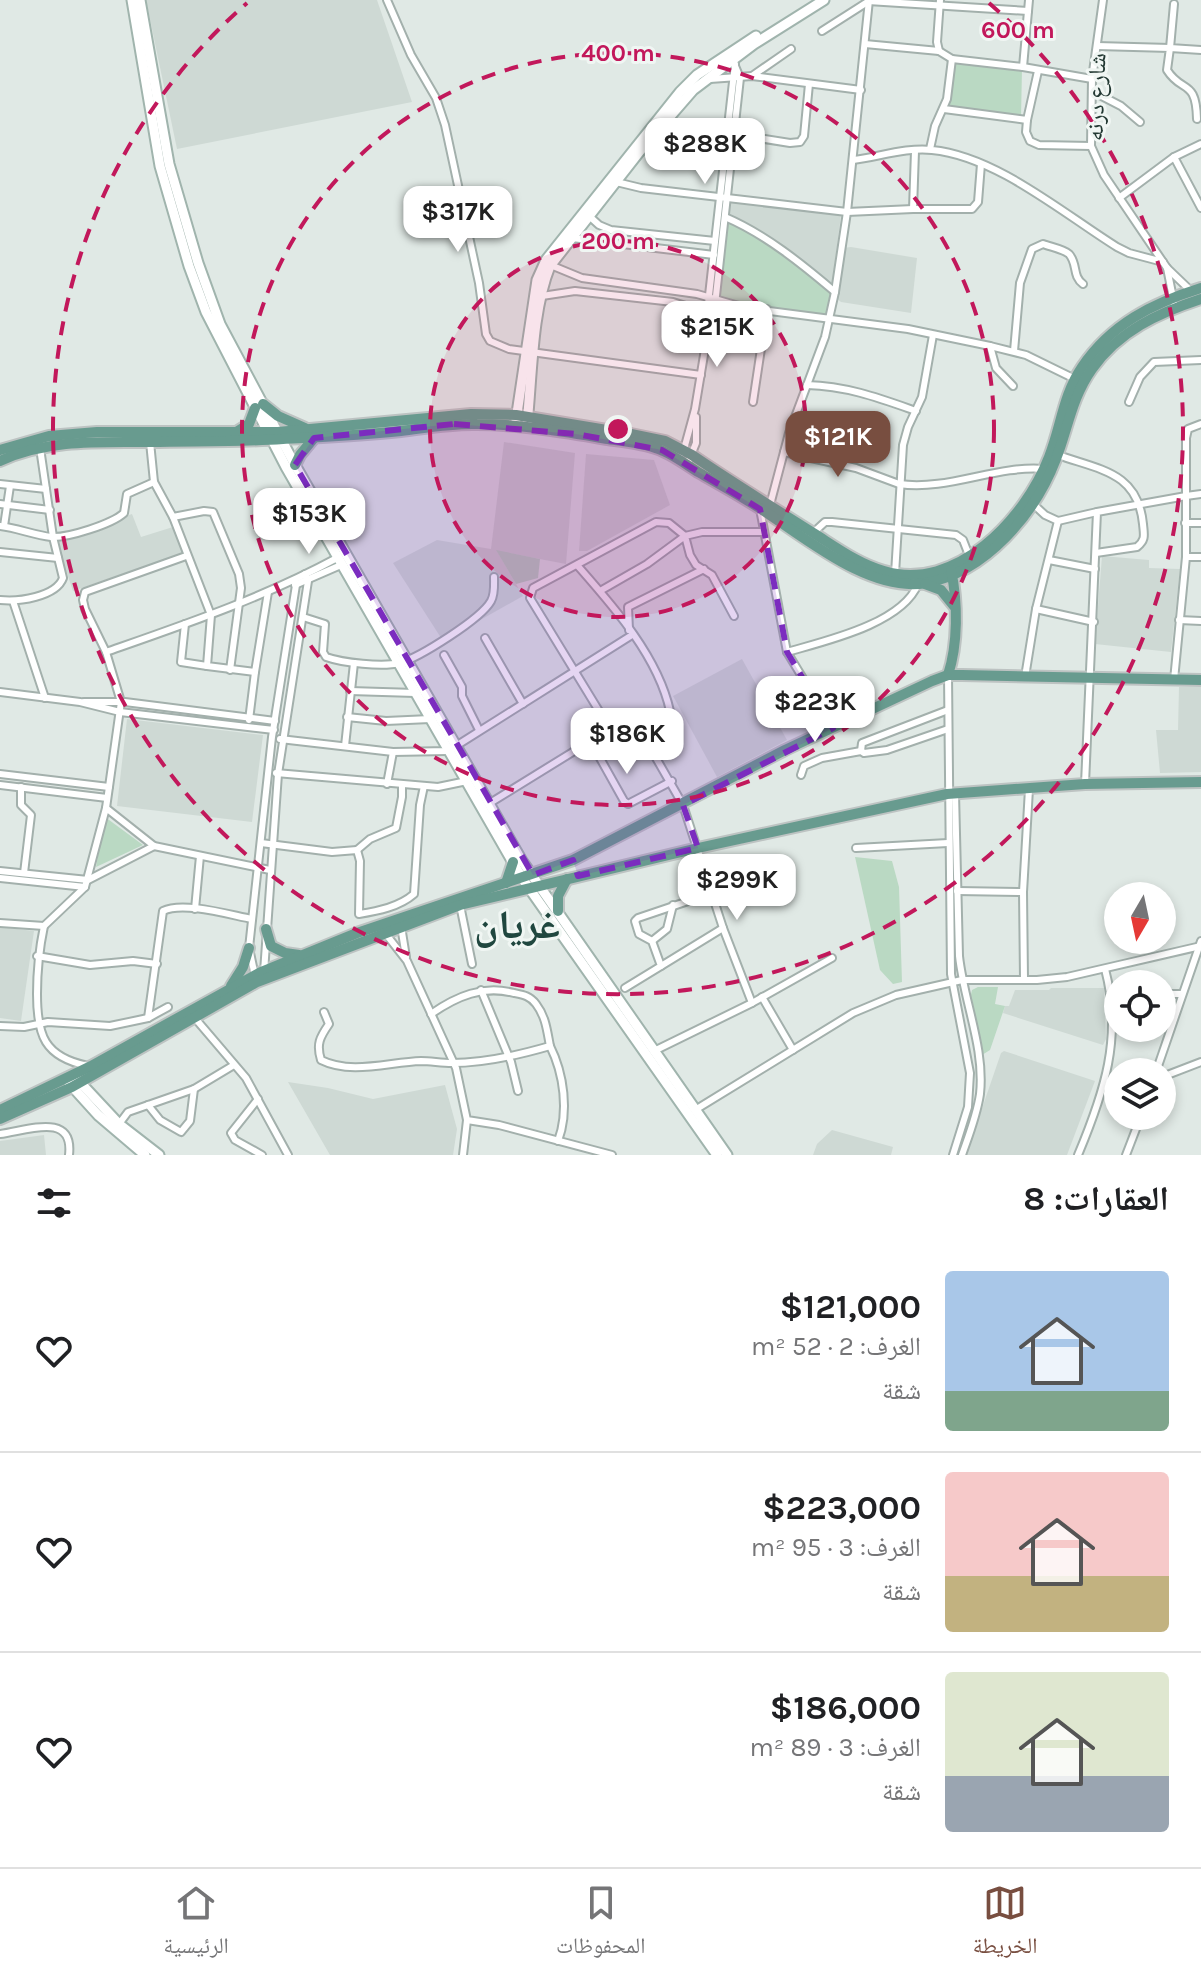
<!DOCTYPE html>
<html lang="ar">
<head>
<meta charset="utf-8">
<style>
	:root { --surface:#fff; --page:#f2f2f2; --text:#202124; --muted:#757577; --line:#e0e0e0; --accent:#784e40 }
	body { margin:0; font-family:Karla,"Noto Naskh Arabic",sans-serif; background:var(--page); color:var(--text); direction:rtl; height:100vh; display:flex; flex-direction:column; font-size:30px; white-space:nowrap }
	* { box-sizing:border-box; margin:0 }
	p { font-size:26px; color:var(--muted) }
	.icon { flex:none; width:44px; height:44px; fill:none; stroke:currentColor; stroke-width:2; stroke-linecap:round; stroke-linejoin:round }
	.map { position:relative; height:1155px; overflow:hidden; direction:ltr }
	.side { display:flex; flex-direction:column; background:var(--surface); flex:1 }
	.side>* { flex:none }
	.needle { width:52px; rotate:189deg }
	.controls { position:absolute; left:1104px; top:882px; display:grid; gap:16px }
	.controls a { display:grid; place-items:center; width:72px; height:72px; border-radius:50%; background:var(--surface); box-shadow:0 4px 12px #0003; font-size:40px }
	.price { position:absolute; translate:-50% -68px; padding:0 18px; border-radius:16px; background:#fff; color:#222; font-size:26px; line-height:52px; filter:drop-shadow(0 2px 4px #0008) }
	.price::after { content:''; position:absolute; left:50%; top:48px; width:24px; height:18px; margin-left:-12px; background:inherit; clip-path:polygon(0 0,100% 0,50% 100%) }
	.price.on { background:var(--accent); color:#fff }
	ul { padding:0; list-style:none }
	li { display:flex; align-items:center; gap:24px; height:200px; padding:0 32px }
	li+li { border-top:2px solid var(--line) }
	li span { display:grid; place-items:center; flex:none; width:224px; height:160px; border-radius:8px; color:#555 }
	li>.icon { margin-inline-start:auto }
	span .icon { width:96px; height:96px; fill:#fffc; stroke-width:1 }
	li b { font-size:34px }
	h2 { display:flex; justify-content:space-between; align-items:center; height:96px; padding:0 32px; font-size:34px }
	.menu { display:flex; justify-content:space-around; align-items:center; height:112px; border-top:2px solid var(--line); background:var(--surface); font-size:22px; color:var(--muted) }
	.menu a { display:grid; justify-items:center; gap:4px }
	.menu .on { color:var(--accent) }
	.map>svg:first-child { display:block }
	.built { fill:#ced9d4 }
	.green { fill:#bad9c3 }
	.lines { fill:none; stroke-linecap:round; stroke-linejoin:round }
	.minor-casing { stroke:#a3b0ac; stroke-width:10 }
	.secondary-casing { stroke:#a0b4ad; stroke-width:13 }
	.primary-casing { stroke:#bdc3c2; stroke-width:14 }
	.minor { stroke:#fff; stroke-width:6 }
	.secondary { stroke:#fff; stroke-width:9 }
	.primary { stroke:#689b8f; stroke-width:10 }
	.marked { fill:#7b2cbf; fill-opacity:0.2; stroke:#7b2cbf; stroke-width:6; stroke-dasharray:16 10; stroke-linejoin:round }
	.ring { fill:none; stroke:#c2185b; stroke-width:4; stroke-dasharray:14 10 }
	.labels { text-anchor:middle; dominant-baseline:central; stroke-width:6; stroke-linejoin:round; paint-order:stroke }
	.street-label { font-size:24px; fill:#223832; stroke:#f0f6f3 }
	.town-label { font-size:40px; font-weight:bold; fill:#20473f; stroke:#f0f6f3 }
	.centre { fill:#c2185b; stroke:#f0f6f3; stroke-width:4 }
	.ring-label { font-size:24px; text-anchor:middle; font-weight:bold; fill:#c2185b; stroke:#f0f6f3; stroke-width:6; stroke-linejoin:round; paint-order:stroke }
</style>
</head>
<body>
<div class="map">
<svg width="1201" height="1155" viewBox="0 0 1201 1155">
	<rect width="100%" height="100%" fill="#e0e9e5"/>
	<g class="built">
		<path d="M146,0H377L412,102L177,149Z"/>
		<path d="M731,200L841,215L832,285L807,265L728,215L729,203Z"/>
		<path d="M851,247L917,258L911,313L841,302L834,296L843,248Z"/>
		<path d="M504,442L575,453L566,564L497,551L523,596L443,641L393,563L437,540L491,549Z"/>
		<path d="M586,454L654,460L670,505L587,551H579Z"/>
		<path d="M132,514L141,537L173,527L183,553L73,591L56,541Z"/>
		<path d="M1102,556L1149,560V568L1180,569L1171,652L1095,644Z"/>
		<path d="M742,659L787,740L717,777L673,696Z"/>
		<path d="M1179,687H1201V772L1160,773L1156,730H1178Z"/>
		<path d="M127,719L263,735L252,822L117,806Z"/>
		<path d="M0,927L34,931L21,1021L0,1018Z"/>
		<path d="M1051,988H1104L1106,1039L1103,1045L1003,1013L1005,1006H1009L1015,990H1049Z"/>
		<path d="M1004,1051L1095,1081L1067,1155H966L1001,1053Z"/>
		<path d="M288,1082L328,1088L373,1099L445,1085L457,1129L453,1155H330Z"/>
		<path d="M832,1130L893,1147L891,1155H813L817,1144Z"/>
		<path d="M44,1135L46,1155H0V1141Z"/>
	</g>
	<g class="green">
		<path d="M954,62L1022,69L1021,118L947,108Z"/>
		<path d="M725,218C765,235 801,264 834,292L829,316L736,306L716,299Z"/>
		<path d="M496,550L540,559L538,578L516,584Z"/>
		<path d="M105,817L143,845L96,867Z"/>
		<path d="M855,857L892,861L899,887L902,982L893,984L880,970Z"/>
		<path d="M978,987H998L995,1004L1005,1006L990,1050L982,1055L969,1003L972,990Z"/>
	</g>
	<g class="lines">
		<defs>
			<g id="minor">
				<path d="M387,0L411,55L436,98L445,125L479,283L486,334L490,341L509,349L701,375"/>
				<path d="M1103,0L1092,79L1091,146L1104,175L1167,268L1191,291"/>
				<path d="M868,1L1028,11"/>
				<path d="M1174,4L1170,48L1201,50"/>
				<path d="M822,31L869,1"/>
				<path d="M865,44L939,51L952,59L1023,67L1092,79"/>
				<path d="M1097,46L1170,48L1167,70C1182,94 1196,78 1197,119"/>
				<path d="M939,51L937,42L940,0"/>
				<path d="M1023,67L1029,0"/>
				<path d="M752,76L791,49"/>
				<path d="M710,79L752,76L861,90"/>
				<path d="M1092,91L1121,106L1140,122"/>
				<path d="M944,109L1027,120L1038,71"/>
				<path d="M1027,120L1026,132L1030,141L1039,145L1091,146"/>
				<path d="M733,134L790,143L800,142L804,136L809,84"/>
				<path d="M930,149L935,126L947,99L952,59"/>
				<path d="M1174,157L1201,208"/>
				<path d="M853,160C878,157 907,147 932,150C996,156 1064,214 1117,247L1129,253L1163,262"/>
				<path d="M612,181L641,188L847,212L913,209H972L978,202L981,164"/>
				<path d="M1119,198L1174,157L1201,144"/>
				<path d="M913,209L915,151"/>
				<path d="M588,215L599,225L611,230L715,241"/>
				<path d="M725,217C765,234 802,264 835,292"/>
				<path d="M572,238L714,255"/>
				<path d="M548,264L582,278L697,294L746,308L908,329L990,346L996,368L1013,386"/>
				<path d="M1167,268L1175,308"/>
				<path d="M542,296L575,291L673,302L711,314"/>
				<path d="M709,323L707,313L735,64"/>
				<path d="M990,346L1026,355L1075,379"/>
				<path d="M1014,351L1020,283L1032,249L1043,244C1051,247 1063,249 1069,254C1078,264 1072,276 1083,284"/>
				<path d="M807,385C847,386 879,398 916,411"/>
				<path d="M753,402L767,309"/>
				<path d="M1129,402L1140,377L1154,362L1201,360"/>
				<path d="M150,442L154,482L173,517L211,615L207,666L255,672L268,592"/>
				<path d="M784,452L856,468L899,484C949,491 995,465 1044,469"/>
				<path d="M683,453L695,409L709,325L714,314L740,78L732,59"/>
				<path d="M1058,455C1100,470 1138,472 1143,524C1144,535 1146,540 1137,547L1096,553"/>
				<path d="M687,465L696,443V417"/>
				<path d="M0,484L46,489"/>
				<path d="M0,504L50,510"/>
				<path d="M770,505L789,433L825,337L835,292L847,212L869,0"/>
				<path d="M760,509L787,652L833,728"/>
				<path d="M173,517L204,511L213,512L239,574L241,588L230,670"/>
				<path d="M1058,521L1097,512"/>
				<path d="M1185,523H1201"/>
				<path d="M0,526C17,528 34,535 51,537C68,538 112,524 124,513L127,494L154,482"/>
				<path d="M4,526L10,486"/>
				<path d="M813,533L825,522H832L956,535L963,540L970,558"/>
				<path d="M0,552L58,558"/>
				<path d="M1186,557V496L1201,494"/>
				<path d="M1049,560L1095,569"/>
				<path d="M577,565C613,606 658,656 670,711L666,719L642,735"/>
				<path d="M895,574L903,445L908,427L922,397L933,335"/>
				<path d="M295,585L341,565"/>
				<path d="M0,600C18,602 56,597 63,578L53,537L40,448"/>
				<path d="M13,601L45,698"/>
				<path d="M1036,609L1094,622"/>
				<path d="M734,616L712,575L696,565L690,555L685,536L702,532H763"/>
				<path d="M303,617L325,624L323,652L326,657C343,663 382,667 400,663C420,657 481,619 491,601C495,594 494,585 494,577"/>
				<path d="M1179,620L1201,621"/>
				<path d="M185,624L181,662L207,666"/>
				<path d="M629,630L628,607L704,569"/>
				<path d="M485,638L523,704"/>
				<path d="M106,652C186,624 263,598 337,558"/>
				<path d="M787,652C825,641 902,624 918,584"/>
				<path d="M444,655L462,687V696L479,730"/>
				<path d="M948,675L951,974L970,1073L968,1107L953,1155"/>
				<path d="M1025,677L1036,609L1058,521L1045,515L1031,502"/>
				<path d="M1174,680L1186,557H1201"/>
				<path d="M350,691L415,693"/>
				<path d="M0,692L80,702L120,712L274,730"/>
				<path d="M84,702H125L275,721"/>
				<path d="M347,717L386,721L430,719"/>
				<path d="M249,720L255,672"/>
				<path d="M610,729L617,741L638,735L644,737L683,805L723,928L752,1003"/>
				<path d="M280,739L393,752L448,751L632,635"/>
				<path d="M591,742L624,801L628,804L672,781"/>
				<path d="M345,746L354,663"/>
				<path d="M861,751L862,743L948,710"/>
				<path d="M276,773L438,787L467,781"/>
				<path d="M0,774L109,787"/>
				<path d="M801,775L804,766L822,758L861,751L864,753L887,750L948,729"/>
				<path d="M387,784L393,752"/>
				<path d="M1085,784L1097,512L1186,496V438L1188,429L1201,424"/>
				<path d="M0,785L107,798"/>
				<path d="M21,787V805L31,815L24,873"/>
				<path d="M955,793L959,956C964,1002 985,1048 980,1094C977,1115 969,1135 962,1155"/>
				<path d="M490,803L610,729L530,598L533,588L656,522L669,523L685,536L647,564L600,591"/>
				<path d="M106,808L121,702L106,652L85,609L83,600L85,592L186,556"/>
				<path d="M261,843L332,852L357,850L360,861L359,914C378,911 399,907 414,894L420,805L424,786"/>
				<path d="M856,848L948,843"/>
				<path d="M357,850L370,839L396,828L402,797V785"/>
				<path d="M0,871L88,880L154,846"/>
				<path d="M0,878L85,887"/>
				<path d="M957,891L1023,892L1024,979"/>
				<path d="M1023,892L1029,789"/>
				<path d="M460,905L472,964"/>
				<path d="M195,909L200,856"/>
				<path d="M0,923L44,926L85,887L106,808L154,846L270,870"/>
				<path d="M44,926C39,950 37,970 37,994C37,1035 44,1057 88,1066"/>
				<path d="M401,926L406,957"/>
				<path d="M385,933L407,961L456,1068L467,1120L499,1125L612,1155"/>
				<path d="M652,941L667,929L673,905"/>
				<path d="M37,956L90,965L133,961L157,964"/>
				<path d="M661,966L723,928"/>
				<path d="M264,972L278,774L308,581L305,574"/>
				<path d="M255,976L249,948L272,737L296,585L294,580"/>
				<path d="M625,988L661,966L652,941L639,934L635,921L638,918L712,893"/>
				<path d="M481,990L511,1062L518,1091"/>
				<path d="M1162,994H1182"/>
				<path d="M762,997L793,1050"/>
				<path d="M324,1012L329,1024C320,1037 316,1044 321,1060C351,1075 389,1062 421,1061C431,1061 441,1063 452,1063C485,1063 519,1055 550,1046C547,1031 546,1017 536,1004C530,996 524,995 514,993C483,985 457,996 431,1014"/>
				<path d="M194,1017L246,1078L288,1155"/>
				<path d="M148,1018L163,911C183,901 230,915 252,919"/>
				<path d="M0,1026L24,1027L48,1022L110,1026L148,1018L168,1007"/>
				<path d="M550,1046C564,1074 569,1112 558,1141"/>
				<path d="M654,1051L752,1003L832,958"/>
				<path d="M1156,1072L1201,941"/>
				<path d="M1162,1077L1201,1062"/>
				<path d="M1106,1081L1118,1085"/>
				<path d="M258,1099L231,1133L235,1140L262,1155"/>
				<path d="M148,1105L160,1120L181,1132L190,1121L194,1089"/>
				<path d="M695,1110L853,1013L896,995L962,980H1037L1067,977L1201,946"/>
				<path d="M119,1124L128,1112L194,1089L234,1065"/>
				<path d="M0,1134C26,1131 74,1111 69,1155"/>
				<path d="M463,1155L467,1120"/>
				<path d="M1078,1155C1104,1093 1123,1037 1105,969"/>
				<path d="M1126,1155L1141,1116"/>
			</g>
			<g id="secondary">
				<path d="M132,0L160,166L189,266L206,312L286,467L522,878L717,1155"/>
				<path d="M140,0L169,164L198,263L220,324L295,465L522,861L727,1155"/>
				<path d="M516,420L537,280L546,260L680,92L697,75L756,36"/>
				<path d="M527,424C532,376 532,310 550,266L640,151L693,90L754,44L824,0"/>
				<path d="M77,1079L119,1124L159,1155"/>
				<path d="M69,1083L98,1115L145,1155"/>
			</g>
			<g id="primary">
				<path d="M263,404L278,416L305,428"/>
				<path d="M238,431L249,424L255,408"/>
				<path d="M0,450L49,436L97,432H278L471,414L516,415L631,434L665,441L692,455C733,483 774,508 815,534C837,548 859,564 884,571C956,593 1025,519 1049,457C1061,427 1063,395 1082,367C1111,324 1153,303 1201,288"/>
				<path d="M0,461C46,439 101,442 151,442C195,441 239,442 283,439C322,437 362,435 401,431C426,428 451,423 477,424C521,424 565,432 608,439C626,442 646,443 663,451C675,456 687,465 698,472C721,485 743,497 764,511C807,539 871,593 926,583C986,572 1035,514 1056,459C1068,428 1072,397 1092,369C1119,331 1158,313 1201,299"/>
				<path d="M295,465L300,455L314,438"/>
				<path d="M925,584L941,590L954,606"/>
				<path d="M948,675C958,644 958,603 951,570"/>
				<path d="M506,883L513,862"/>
				<path d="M558,911V896L567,879"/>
				<path d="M266,929L271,946L285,953L299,955"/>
				<path d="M231,986L243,967L249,948"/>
				<path d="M0,1110L91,1066L259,973L357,933L573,860L785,750L932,681L948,675H962L1201,680"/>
				<path d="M0,1119L72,1087L257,982L460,905L698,848L947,794L1085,784L1201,782"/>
			</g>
		</defs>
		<use href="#minor" class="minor-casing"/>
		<use href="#secondary" class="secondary-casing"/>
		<use href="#primary" class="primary-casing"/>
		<use href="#minor" class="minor"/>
		<use href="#secondary" class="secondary"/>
		<use href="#primary" class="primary"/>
	</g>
	<path class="marked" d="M454,424L576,434L662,450L760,509L787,652L833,728L683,805L698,848L578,876L573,860L533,875L295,465L314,438Z"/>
	<circle cx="618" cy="429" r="188" fill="#c2185b" fill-opacity=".12"/>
	<g class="ring">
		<circle cx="618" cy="429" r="188"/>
		<circle cx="618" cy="429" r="376"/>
		<path d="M989 3A565 565 0 1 1 247 3"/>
	</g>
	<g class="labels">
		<g class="street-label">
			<text transform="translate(1096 97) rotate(-88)">شارع درنه</text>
		</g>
		<g class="town-label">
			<text x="517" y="924">غريان</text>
		</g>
	</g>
	<circle cx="618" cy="429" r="12" class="centre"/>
	<g class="ring-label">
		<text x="1018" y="38">600 m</text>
		<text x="618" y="61">400 m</text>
		<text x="618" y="249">200 m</text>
	</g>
</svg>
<div class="controls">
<a><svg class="needle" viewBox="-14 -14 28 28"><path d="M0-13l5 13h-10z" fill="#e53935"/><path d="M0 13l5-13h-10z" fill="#757577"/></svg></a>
<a><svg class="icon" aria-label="locate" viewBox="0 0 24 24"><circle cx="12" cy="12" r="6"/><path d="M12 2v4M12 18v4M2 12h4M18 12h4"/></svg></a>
<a><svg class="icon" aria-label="layers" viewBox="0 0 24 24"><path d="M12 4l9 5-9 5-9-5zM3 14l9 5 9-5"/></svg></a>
</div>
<b class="price" style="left:705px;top:186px">$288K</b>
<b class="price" style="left:458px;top:254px">$317K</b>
<b class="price" style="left:717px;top:369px">$215K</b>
<b class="price on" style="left:838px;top:479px">$121K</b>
<b class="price" style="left:309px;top:556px">$153K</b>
<b class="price" style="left:815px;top:744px">$223K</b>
<b class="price" style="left:627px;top:776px">$186K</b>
<b class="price" style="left:737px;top:922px">$299K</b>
</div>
<section class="side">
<h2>العقارات: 8<svg class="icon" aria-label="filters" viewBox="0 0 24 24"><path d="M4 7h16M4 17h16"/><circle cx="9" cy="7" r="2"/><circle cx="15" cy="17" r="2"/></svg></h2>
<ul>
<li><span style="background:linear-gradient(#a9c7e8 75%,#7fa58c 0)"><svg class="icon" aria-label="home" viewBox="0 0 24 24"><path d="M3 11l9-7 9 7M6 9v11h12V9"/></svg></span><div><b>$121,000</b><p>الغرف: 2 · 52 m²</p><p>شقة</p></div><svg class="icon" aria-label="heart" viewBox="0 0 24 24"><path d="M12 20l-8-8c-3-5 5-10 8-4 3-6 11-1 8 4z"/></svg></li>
<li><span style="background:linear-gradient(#f6c9c9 65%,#c2b280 0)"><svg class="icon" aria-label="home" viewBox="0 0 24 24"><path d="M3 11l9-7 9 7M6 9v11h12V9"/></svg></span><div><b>$223,000</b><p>الغرف: 3 · 95 m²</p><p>شقة</p></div><svg class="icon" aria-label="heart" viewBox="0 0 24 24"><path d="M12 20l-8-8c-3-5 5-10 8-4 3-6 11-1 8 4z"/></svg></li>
<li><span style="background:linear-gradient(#dfe7d0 65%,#9aa5b1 0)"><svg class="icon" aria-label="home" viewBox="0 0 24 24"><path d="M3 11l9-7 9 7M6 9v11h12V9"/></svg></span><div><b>$186,000</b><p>الغرف: 3 · 89 m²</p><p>شقة</p></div><svg class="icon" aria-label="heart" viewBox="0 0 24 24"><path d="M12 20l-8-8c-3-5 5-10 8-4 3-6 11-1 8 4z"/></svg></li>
</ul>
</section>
<nav class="menu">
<a class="on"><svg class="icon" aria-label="map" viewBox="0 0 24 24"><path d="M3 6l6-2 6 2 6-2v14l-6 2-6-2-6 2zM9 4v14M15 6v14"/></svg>الخريطة</a>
<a><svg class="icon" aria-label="saved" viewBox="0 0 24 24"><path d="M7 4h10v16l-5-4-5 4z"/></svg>المحفوظات</a>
<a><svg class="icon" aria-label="home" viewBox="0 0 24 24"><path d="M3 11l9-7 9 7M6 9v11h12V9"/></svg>الرئيسية</a>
</nav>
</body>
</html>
